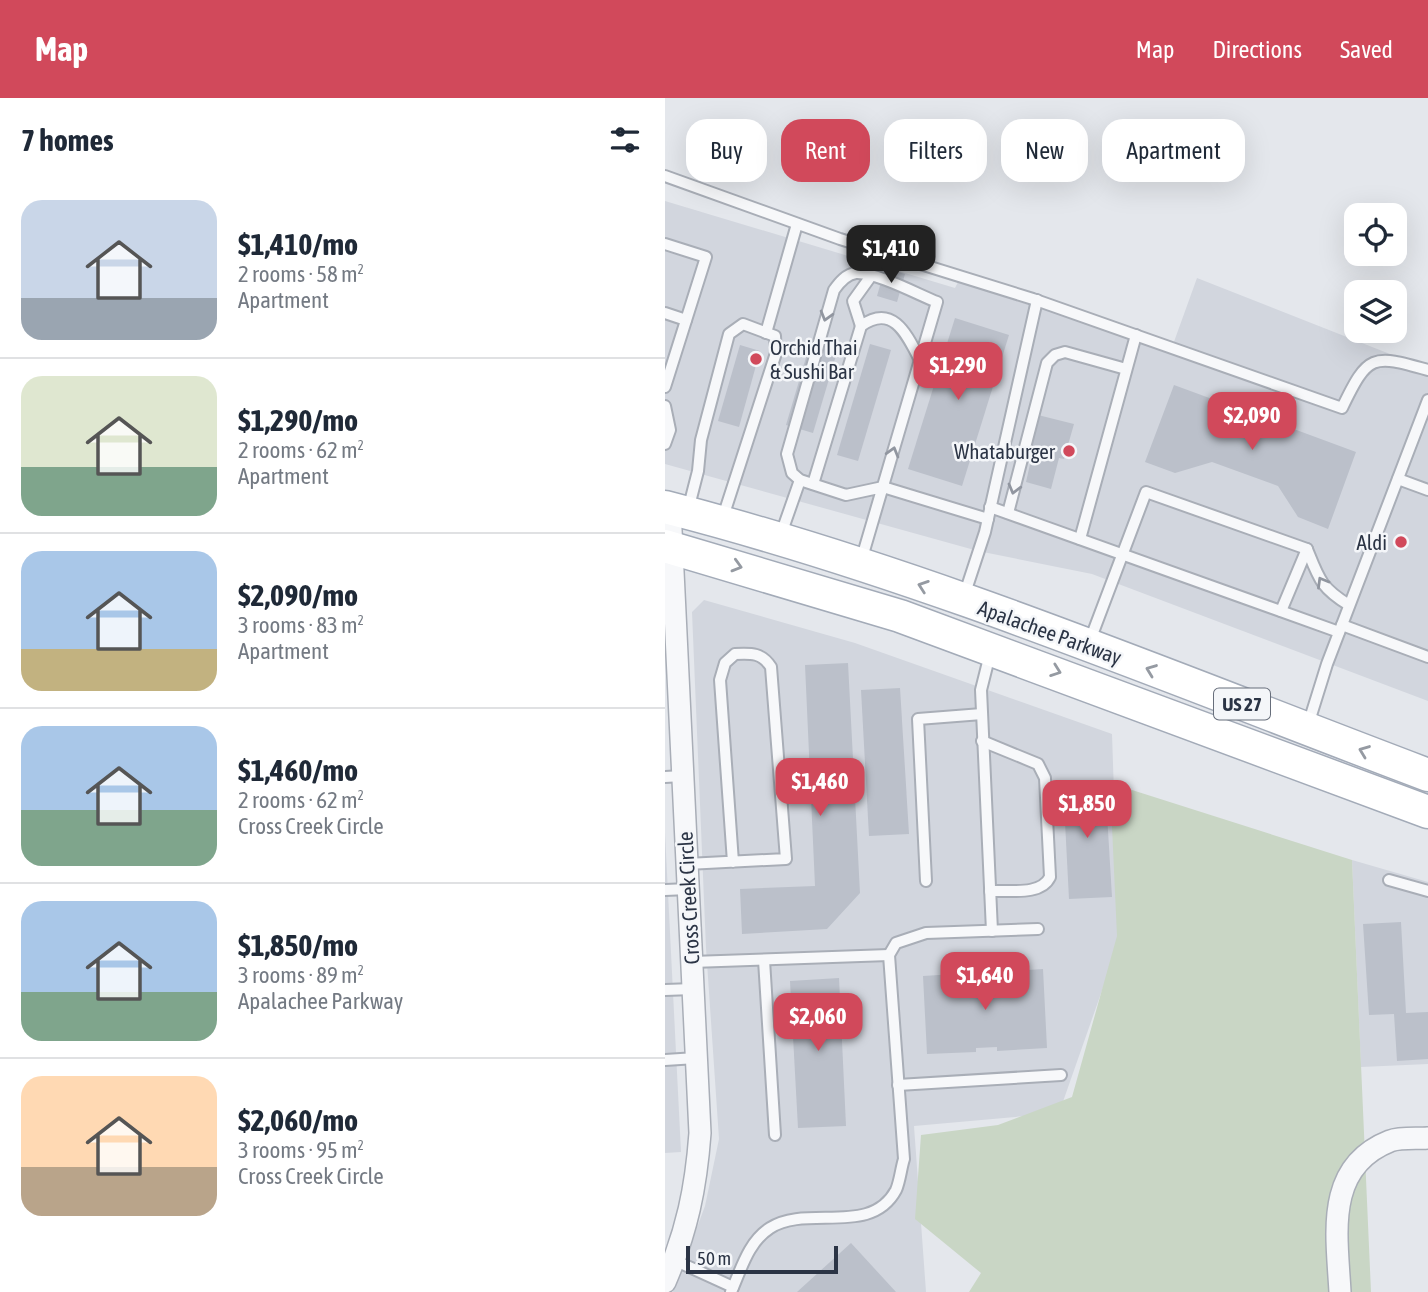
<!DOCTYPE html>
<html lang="en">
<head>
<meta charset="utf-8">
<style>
	:root { --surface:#fff; --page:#f6f6f7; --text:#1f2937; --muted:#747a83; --line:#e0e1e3; --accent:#d1495b }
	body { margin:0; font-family:"Asap Condensed",sans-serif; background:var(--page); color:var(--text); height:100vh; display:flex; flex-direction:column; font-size:26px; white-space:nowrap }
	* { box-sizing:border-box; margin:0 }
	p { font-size:23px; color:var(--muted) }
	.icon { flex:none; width:38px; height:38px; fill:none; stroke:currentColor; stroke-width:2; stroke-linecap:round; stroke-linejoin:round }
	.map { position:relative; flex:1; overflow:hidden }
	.panel { display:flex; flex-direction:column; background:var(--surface); width:665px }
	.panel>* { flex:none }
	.top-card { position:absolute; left:21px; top:21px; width:637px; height:63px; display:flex; gap:14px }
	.tools { position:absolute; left:679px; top:105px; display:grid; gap:14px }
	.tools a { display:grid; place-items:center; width:63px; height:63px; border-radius:14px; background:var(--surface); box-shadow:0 7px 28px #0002; font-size:35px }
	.scale { position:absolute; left:21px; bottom:18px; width:152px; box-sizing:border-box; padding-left:7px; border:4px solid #2b3445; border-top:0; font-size:19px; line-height:24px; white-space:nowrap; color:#2b3445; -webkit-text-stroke:5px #f4f6f9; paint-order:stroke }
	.price { position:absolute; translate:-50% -60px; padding:0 16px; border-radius:14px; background:var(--accent); color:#fff; font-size:23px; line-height:46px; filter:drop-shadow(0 2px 4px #0008) }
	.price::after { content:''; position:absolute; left:50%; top:42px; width:21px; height:16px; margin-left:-10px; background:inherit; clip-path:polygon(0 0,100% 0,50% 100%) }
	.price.selected { background:#222; color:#fff }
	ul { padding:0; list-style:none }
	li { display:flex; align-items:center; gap:21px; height:175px; padding:0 21px }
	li+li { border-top:2px solid var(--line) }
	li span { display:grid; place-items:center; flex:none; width:196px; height:140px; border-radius:21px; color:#555 }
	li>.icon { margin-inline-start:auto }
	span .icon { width:84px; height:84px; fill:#fffc; stroke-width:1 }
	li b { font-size:30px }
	h2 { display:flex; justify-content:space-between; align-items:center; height:84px; padding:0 21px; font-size:30px }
	.chip { padding:0 24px; border-radius:21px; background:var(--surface); box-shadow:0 7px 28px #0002; font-size:24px; line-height:63px }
	.chip.selected { background:var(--accent); color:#fff }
	header { display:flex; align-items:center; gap:42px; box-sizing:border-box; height:98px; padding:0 35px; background:var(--accent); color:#fff }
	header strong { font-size:33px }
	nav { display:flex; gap:38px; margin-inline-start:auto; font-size:24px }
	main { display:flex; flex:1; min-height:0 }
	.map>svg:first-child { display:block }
	.built { fill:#d2d6de }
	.green { fill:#c9d6c5 }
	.building { fill:#bbc0ca }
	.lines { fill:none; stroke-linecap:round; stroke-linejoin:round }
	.service-casing { stroke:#a9aeb7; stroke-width:14 }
	.minor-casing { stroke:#a9aeb7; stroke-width:24 }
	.primary-casing { stroke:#a3abb8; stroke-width:35 }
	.service { stroke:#f7f8fa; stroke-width:10 }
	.minor { stroke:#f7f8fa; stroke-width:21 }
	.primary { stroke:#fff; stroke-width:32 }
	.oneway { stroke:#9196a0 }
	.oneway2 { stroke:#959aa2 }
	.poi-dot { fill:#d1495b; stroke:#f4f6f9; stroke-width:2.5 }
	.labels { text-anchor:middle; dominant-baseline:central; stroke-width:5; stroke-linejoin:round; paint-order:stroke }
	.shield { fill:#f4f6f9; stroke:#676e7b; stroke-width:2 }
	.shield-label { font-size:19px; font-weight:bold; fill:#2b3445 }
	.poi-label { font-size:21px; fill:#2b3445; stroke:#f4f6f9; text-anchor:end }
	.street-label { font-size:21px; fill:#2b3445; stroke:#f4f6f9 }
</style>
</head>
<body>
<header>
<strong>Map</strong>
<nav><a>Map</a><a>Directions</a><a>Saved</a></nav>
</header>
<main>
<section class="panel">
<h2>7 homes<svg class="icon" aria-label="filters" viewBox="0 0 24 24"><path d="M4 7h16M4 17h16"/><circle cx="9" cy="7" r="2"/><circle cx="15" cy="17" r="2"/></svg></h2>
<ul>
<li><span style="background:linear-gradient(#c9d6e8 70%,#9aa5b1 0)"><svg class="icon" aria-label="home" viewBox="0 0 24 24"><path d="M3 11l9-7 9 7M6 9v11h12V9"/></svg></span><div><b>$1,410/mo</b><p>2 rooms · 58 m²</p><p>Apartment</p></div></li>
<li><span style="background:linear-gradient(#dfe7d0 65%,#7fa58c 0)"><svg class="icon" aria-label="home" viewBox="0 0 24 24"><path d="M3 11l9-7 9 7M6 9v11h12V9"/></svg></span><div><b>$1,290/mo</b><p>2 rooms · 62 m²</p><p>Apartment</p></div></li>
<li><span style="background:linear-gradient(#a9c7e8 70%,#c2b280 0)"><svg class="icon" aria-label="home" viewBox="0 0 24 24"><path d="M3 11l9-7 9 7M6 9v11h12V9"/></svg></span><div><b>$2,090/mo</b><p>3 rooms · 83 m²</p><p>Apartment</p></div></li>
<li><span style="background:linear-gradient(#a9c7e8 60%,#7fa58c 0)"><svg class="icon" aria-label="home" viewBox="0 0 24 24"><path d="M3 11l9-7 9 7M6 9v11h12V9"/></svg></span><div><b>$1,460/mo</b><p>2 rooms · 62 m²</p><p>Cross Creek Circle</p></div></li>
<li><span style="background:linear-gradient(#a9c7e8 65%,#7fa58c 0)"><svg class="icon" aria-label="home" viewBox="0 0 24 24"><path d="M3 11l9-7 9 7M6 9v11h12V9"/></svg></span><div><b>$1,850/mo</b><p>3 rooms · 89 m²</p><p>Apalachee Parkway</p></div></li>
<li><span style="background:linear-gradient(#ffd9b3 65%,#b9a48a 0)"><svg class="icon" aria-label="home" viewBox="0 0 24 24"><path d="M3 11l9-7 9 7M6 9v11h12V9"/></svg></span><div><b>$2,060/mo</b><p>3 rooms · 95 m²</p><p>Cross Creek Circle</p></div></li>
</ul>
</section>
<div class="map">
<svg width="763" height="1194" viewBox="0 0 763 1194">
	<rect width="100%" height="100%" fill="#e4e7ec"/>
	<g class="built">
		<path d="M0,103L290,190L293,184L506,252L532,180L763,271V603L427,476L313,453L0,366Z"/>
		<path d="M39,502L190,545L447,636L454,844L394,1015L249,1028L261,1194H8L40,1108L54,1041L41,850L27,514Z"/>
		<path d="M0,735L16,1054L0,1055Z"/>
		<path d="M687,762L763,784V966L696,969Z"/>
	</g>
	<path class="green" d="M445,685L687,762L706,1194H304L316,1175L250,1121L256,1037L333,1027L407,999L452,838Z"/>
	<g class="building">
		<path d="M220,170L240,176L232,204L212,198Z"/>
		<path d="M290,220L344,237L297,388L243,371Z"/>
		<path d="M145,246L172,254L148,335L121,327Z"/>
		<path d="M205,246L226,252L193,363L172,357Z"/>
		<path d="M75,247L95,253L74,329L53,323Z"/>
		<path d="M509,287L691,354L663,431L633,419L613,388L547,364L510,375L480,364Z"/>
		<path d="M373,317L409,326L399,361L394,360L386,391L361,384L368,353L363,352Z"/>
		<path d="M183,565L195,795L162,831L77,836L75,791L150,788L140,567Z"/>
		<path d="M235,590L244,736L204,738L196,592Z"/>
		<path d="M440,683L447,799L404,801L398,685Z"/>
		<path d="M736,824L741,915L763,914V961L732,963L729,916L704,917L698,826Z"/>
		<path d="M378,871L382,950L332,953V949L311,950V954L262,956L258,878L305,875L306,881L329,880V874Z"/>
		<path d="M174,880L181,1028L133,1030L125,883Z"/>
		<path d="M186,1145L231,1194H132Z"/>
	</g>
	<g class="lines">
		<defs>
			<g id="service">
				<path d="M0,78L175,141L368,201L677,310C703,256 707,256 763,272"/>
				<path d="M0,146L41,159L0,289"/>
				<path d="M0,215L21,222"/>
				<path d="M196,228L188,203L206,178"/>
				<path d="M101,235L132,126"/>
				<path d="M0,308L5,332L0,346"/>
				<path d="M733,381L763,392"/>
				<path d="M148,386L196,228C228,205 242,237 255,262"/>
				<path d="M325,409L674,534"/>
				<path d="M23,412L33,373L36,342L64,236L78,226L110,238L111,255L57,422"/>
				<path d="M343,415L382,265L390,257L400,254L461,271"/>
				<path d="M115,439L135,382"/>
				<path d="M415,441L471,237"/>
				<path d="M196,463L272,204C252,196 211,174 191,175C181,176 174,185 169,192L122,356L127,375L135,382L181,397L218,389L323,421"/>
				<path d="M299,498L320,434L372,202"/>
				<path d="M616,513L642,451"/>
				<path d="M677,527L763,559"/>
				<path d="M424,545L481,394L642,451C654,481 656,490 684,507"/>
				<path d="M325,556L316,592L327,833"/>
				<path d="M643,627L662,566L763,302"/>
				<path d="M317,643L373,666L380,680L385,779C376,798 344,792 325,793"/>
				<path d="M0,679L17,678"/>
				<path d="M22,766L121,761L106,569C97,555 87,555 70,556L60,565L55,582L68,764"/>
				<path d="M724,782L763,793"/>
				<path d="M261,783L253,621L317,616"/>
				<path d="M0,792L23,791"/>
				<path d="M99,862L110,1037"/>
				<path d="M27,864L224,857"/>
				<path d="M0,892L28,891"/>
				<path d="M0,962L31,960"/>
				<path d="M233,987L396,977"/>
				<path d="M9,1162L68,1189"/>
				<path d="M66,1194C76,1172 83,1144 105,1130C142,1106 206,1139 231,1092C235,1083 236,1070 239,1061L224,857L231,845L261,835L373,831"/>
			</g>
			<g id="minor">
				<path d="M0,1184C22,1133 31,1090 35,1035L5,411"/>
				<path d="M675,1194C672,1137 659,1069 725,1043C736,1039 752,1041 763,1040"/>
			</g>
			<g id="primary">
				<path d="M0,409C261,476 511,582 763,677"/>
				<path d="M0,448L235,518L763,714"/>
			</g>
		</defs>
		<use href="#service" class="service-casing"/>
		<use href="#minor" class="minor-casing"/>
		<use href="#primary" class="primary-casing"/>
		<use href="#service" class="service"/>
		<use href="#minor" class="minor"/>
		<use href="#primary" class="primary"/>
	</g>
	<defs><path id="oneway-chevron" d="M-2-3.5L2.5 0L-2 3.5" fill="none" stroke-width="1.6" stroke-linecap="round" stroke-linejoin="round" transform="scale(1.75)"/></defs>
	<g class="oneway">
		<use href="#oneway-chevron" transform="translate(161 218) rotate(106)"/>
		<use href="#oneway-chevron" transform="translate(228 354) rotate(-74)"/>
		<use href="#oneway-chevron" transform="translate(349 391) rotate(105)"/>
		<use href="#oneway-chevron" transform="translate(657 484) rotate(-120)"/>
	</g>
	<g class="oneway2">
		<use href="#oneway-chevron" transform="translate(72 468) rotate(16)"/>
		<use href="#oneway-chevron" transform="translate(258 488) rotate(-161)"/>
		<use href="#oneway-chevron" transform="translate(486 572) rotate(-159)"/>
		<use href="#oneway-chevron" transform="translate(391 573) rotate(20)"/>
		<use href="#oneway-chevron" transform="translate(699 653) rotate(-159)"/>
	</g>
	<g class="poi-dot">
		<circle cx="91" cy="261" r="7"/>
		<circle cx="404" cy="353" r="7"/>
		<circle cx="736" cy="444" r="7"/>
	</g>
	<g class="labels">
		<rect class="shield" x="549" y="590.5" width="56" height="31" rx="5"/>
		<g class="shield-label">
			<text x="577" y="606">US 27</text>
		</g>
		<g class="poi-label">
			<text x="105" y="249" text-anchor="start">Orchid Thai<tspan x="105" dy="24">&amp; Sushi Bar</tspan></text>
			<text x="390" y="353">Whataburger</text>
			<text x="722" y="444">Aldi</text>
		</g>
		<g class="street-label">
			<text transform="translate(385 534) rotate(20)">Apalachee Parkway</text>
			<text transform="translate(23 800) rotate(-93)">Cross Creek Circle</text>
		</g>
	</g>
</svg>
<div class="tools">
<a><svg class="icon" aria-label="locate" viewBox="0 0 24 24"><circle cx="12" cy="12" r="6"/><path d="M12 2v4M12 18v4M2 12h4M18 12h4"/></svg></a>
<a><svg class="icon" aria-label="layers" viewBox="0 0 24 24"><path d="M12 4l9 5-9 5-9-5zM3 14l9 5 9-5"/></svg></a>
</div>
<div class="scale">50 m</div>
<b class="price selected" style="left:226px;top:187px">$1,410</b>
<b class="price" style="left:293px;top:304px">$1,290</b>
<b class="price" style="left:587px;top:354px">$2,090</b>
<b class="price" style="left:155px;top:720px">$1,460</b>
<b class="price" style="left:422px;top:742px">$1,850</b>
<b class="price" style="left:320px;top:914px">$1,640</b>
<b class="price" style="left:153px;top:955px">$2,060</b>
<div class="top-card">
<a class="chip">Buy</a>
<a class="chip selected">Rent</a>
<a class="chip">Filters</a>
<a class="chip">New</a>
<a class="chip">Apartment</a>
</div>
</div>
</main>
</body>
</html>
